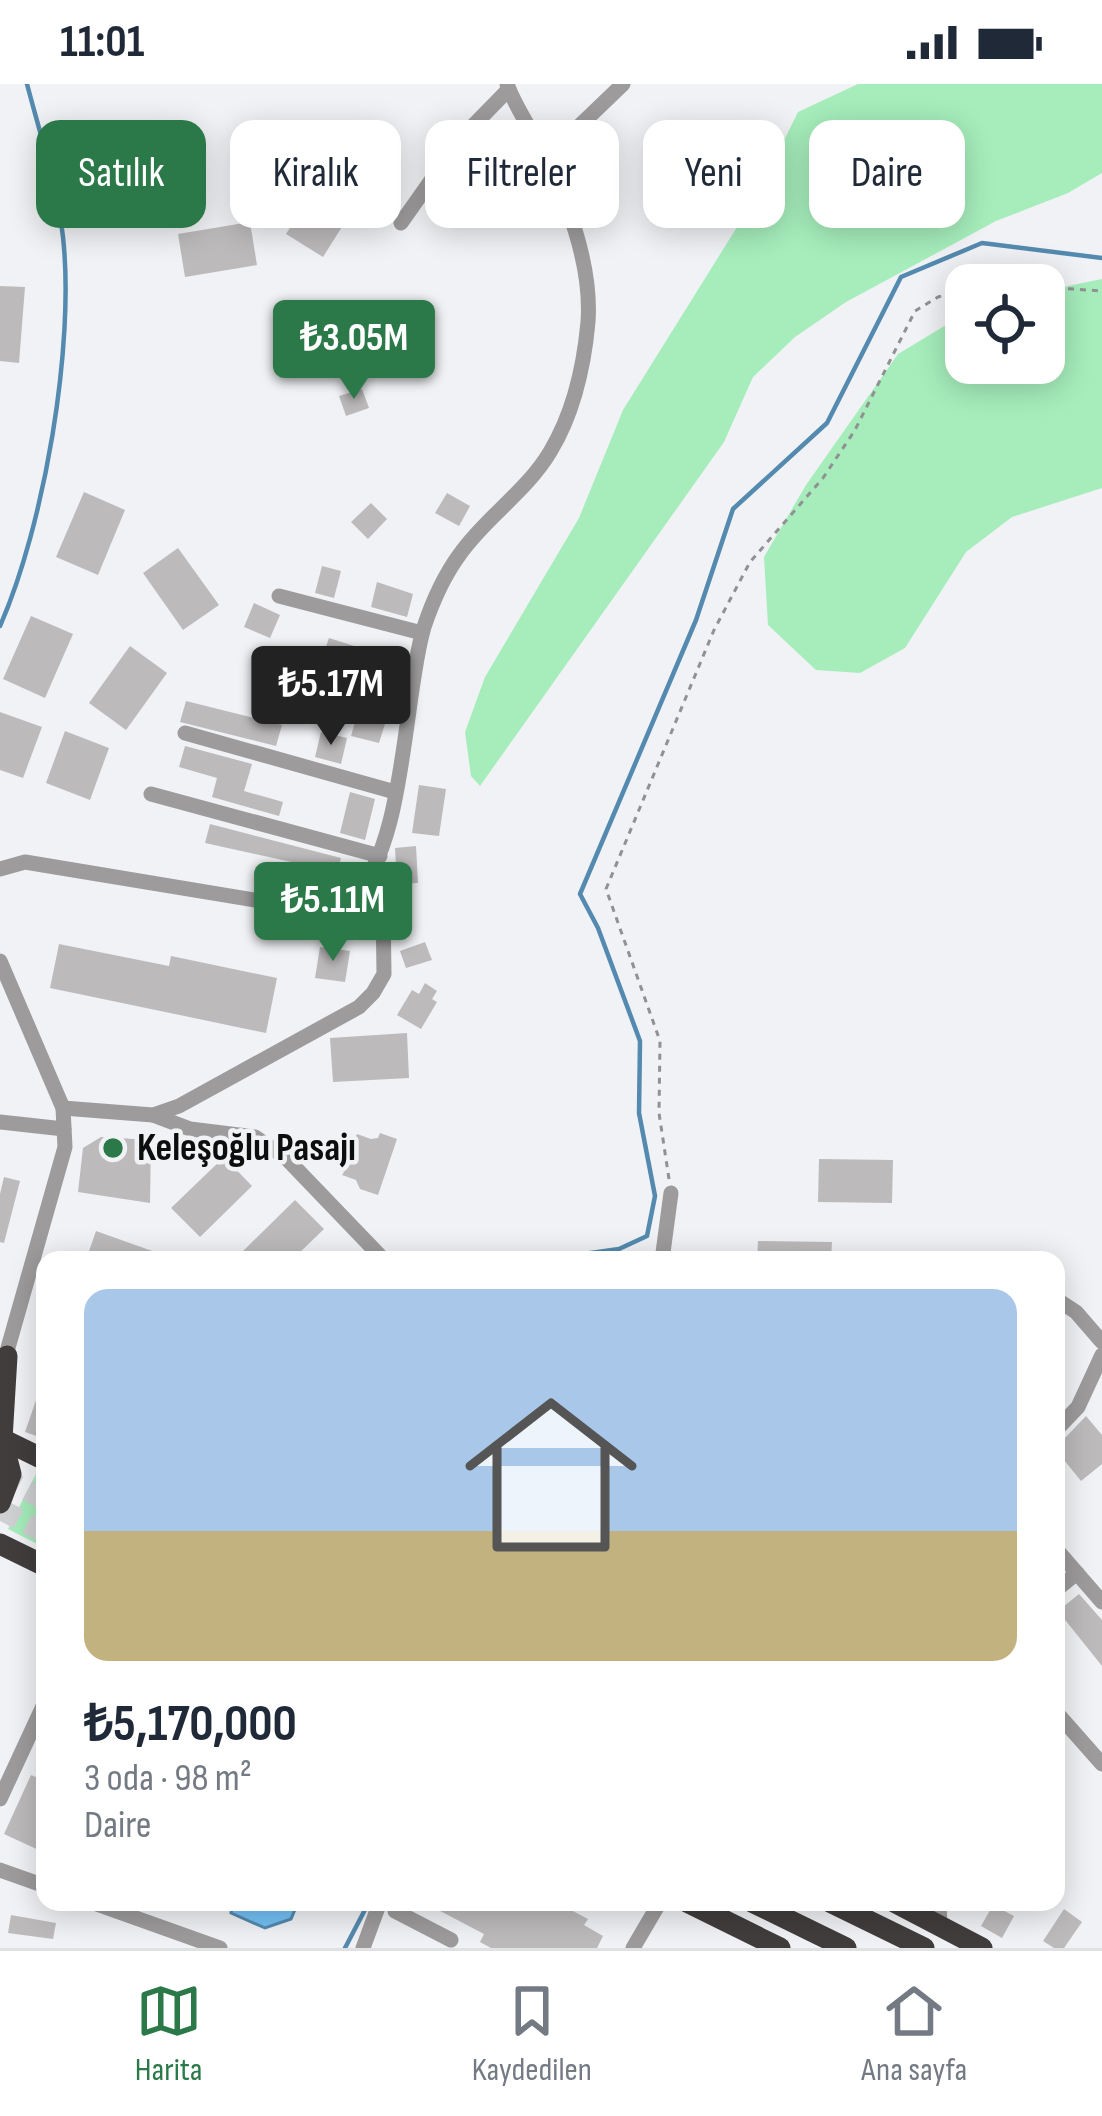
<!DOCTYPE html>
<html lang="tr">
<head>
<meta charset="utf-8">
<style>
	:root { --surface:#fff; --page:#f2f2f3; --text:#1f2937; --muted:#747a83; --line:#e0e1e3; --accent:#2b7948 }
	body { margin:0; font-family:"Sofia Sans Condensed",sans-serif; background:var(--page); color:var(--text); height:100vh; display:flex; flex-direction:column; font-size:45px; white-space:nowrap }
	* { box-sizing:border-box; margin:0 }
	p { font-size:39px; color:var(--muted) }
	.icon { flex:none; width:66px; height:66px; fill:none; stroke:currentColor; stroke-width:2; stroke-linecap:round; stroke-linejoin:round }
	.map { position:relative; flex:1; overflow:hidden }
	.sheet { position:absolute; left:36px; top:1167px; width:1029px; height:660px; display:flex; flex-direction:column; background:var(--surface); border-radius:24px; box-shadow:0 6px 30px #0003 }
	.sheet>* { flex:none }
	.guide { position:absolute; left:36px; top:36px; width:1032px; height:108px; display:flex; gap:24px }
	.tools { position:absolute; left:945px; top:180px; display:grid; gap:24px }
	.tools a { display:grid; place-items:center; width:120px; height:120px; border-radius:24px; background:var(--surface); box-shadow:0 6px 30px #0003; font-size:60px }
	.price { position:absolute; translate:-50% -102px; padding:0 27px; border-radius:12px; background:var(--accent); color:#fff; font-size:39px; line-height:78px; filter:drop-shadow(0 3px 6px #0008) }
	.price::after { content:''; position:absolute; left:50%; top:72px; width:36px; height:27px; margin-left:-18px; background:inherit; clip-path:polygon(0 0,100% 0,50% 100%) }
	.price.selected { background:#222; color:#fff }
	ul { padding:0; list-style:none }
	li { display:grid; align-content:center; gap:24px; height:636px; padding:0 48px }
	li span { display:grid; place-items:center; height:372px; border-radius:24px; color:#555 }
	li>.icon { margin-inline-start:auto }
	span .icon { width:216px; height:216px; fill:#fffc; stroke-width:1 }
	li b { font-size:51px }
	.chip { padding:0 42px; border-radius:24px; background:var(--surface); box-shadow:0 6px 30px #0003; font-size:42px; line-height:108px }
	.chip.selected { background:var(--accent); color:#fff }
	.status { display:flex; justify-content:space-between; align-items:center; height:84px; padding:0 60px; background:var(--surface); direction:ltr }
	.status svg { height:33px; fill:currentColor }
	.menu { display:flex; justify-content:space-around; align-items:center; height:168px; border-top:3px solid var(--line); background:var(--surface); font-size:33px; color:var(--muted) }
	.menu a { display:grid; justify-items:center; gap:6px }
	.menu .selected { color:var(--accent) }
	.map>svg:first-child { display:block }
	.green { fill:#a6edbb }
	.water { fill:#73c0f5; stroke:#548aaf; stroke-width:3 }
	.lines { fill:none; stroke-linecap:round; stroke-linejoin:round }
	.stream { stroke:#548aaf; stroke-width:4.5 }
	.building { fill:#bdbabc }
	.highway-tunnel { stroke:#ced0d2; stroke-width:21; stroke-dasharray:21 10; stroke-linecap:butt }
	.path { stroke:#8f9192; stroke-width:3; stroke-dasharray:6 6; stroke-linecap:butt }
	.minor { stroke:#9d9b9b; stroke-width:15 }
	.highway { stroke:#403d3c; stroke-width:21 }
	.poi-dot { fill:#2b7948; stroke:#f0f2f5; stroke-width:4.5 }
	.labels { text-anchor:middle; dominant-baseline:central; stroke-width:9; stroke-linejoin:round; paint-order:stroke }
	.poi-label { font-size:39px; font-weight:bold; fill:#0c0d0d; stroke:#f0f2f5; text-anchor:start }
</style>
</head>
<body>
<div class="status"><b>11:01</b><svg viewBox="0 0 49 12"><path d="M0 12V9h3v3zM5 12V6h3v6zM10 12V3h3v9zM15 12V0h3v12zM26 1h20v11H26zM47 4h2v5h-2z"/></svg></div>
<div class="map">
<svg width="1102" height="1864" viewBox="0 0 1102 1864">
	<rect width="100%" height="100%" fill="#f0f2f5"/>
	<g class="green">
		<path d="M858,0H1102V89L1068,109L996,137L846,218L795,253L753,293L724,358L480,702L471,692L465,648L485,593L579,434L623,326L757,111L798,28Z"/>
		<path d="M1102,195V404L1012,433L966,468L905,564L860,589L816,586L768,541L764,473L806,401L898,270L966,229V279H1044V207Z"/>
		<path d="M36,1390L45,1395V1464L8,1445Z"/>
	</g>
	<path class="water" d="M234,1818H298L291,1835L265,1844L231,1829Z"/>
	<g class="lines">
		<g class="stream">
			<path d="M0,542C44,442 75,262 63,153C57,101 40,50 27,0"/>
			<path d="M541,1176L619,1165L647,1152L655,1112L639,1029L640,957L598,844L580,810L696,536L733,425L827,339L901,193L982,159L1102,174"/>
			<path d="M345,1864L369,1818"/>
		</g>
	</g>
	<g class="building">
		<path d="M325,88L362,111L323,173L286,150Z"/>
		<path d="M250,138L257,181L185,193L178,150Z"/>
		<path d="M0,202L25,203L19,279L0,277Z"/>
		<path d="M362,305L369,324L346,332L339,312Z"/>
		<path d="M84,408L125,426L98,491L56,473Z"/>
		<path d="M447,409L470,422L459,442L435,429Z"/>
		<path d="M371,419L387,435L368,455L351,438Z"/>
		<path d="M178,464L219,521L183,546L143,489Z"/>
		<path d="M322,482L341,487L334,514L315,509Z"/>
		<path d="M377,498L413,510L407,533L371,523Z"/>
		<path d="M254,519L280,531L270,554L244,543Z"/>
		<path d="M31,532L73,550L45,614L3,595Z"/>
		<path d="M329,554L376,569L377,564L394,569L383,605H390L389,627L379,659L351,652L357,631L363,633V594L320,580Z"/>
		<path d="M130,562L167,589L126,646L89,619Z"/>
		<path d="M186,617L282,641L276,662L180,638Z"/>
		<path d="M0,628L42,643L23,694L0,686Z"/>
		<path d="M65,647L109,664L90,716L46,699Z"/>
		<path d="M321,648L347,654L341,680L315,673Z"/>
		<path d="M185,662L252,680L244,707L283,718L279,732L212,713L217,694L179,683Z"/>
		<path d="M419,701L446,705L439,752L412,749Z"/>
		<path d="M350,708L375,715L365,756L340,749Z"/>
		<path d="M210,740L341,774L337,788L205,759Z"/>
		<path d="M416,762L418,799L397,800L395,764Z"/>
		<path d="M425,858L432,876L406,884L400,867Z"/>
		<path d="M59,860L169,882L171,872L277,894L266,949L50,904Z"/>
		<path d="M320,863L350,867L345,898L315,894Z"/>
		<path d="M425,899L437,907L432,915L437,918L421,945L397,931L412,906L419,910Z"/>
		<path d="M407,949L409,994L333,998L330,954Z"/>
		<path d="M380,1049L397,1055L378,1111L360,1105L356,1096L342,1091L344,1088L327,1074L333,1056L338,1058L340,1051L355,1054L357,1050L371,1055L378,1054Z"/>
		<path d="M101,1053L151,1056L150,1119L78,1108L83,1064Z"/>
		<path d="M224,1073L252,1102L200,1153L171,1124Z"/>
		<path d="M819,1075L893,1076L892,1119L818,1118Z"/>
		<path d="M4,1093L20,1097L4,1159L0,1158V1110Z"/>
		<path d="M295,1116L324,1145L292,1176H253L243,1167Z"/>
		<path d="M96,1147L172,1174V1176H86Z"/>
		<path d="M758,1157L832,1158L831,1176H757Z"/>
		<path d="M43,1296H45V1355L25,1348Z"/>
		<path d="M1086,1332L1102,1351V1380L1081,1397L1056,1366V1358L1065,1354Z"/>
		<path d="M1079,1510L1102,1536V1582L1058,1527Z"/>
		<path d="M31,1691L45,1697V1769L4,1750Z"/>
		<path d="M423,1818H556L588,1835L584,1841L603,1852L597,1864H491L480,1858L484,1850Z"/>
		<path d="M993,1821L1014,1832L1002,1854L981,1842Z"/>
		<path d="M1064,1825L1082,1838L1064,1864H1054L1043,1857Z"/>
		<path d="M11,1831L56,1839L53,1855L8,1849Z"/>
	</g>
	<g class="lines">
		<g class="highway-tunnel">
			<path d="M0,1392L45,1416"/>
			<path d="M0,1425L45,1449"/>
		</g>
		<g class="path">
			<path d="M1007,201H1021"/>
			<path d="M1044,203L1102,207"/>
			<path d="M669,1095L659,1029L660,957L606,805L714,546L750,478L823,394L855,346L915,227L938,213L966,205"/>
		</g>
		<g class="minor">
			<path d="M546,74L623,0"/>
			<path d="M401,139L461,54L508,6"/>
			<path d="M279,512L422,549"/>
			<path d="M185,649L395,708"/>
			<path d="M151,710L380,772"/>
			<path d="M0,785L25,778L309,825C323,822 340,820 352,811C405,771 404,608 424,543C433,516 443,493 460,470C486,433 526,408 550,368C573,330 584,282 588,238C592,182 569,121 545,72C533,48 516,25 507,0"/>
			<path d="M0,877L63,1024L65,1063L4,1278"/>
			<path d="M63,1024L153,1031L179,1022L359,923L373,909L384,890L383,818"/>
			<path d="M153,1031L190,1045L255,1053L286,1074L384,1176"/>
			<path d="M0,1038L64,1045"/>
			<path d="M662,1176L671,1109"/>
			<path d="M1056,1215L1076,1228L1102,1258"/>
			<path d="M1056,1346L1078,1323L1102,1271"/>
			<path d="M1056,1465L1102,1518"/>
			<path d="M1056,1506L1077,1489"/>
			<path d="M1056,1628L1102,1680"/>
			<path d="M0,1715L45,1618"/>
			<path d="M0,1786L45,1802"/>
			<path d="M91,1818L220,1864"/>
			<path d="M395,1818V1827L451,1856"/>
			<path d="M939,1818L940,1842"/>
			<path d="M363,1864L380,1818"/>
			<path d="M633,1864L660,1818"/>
		</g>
		<g class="highway">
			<path d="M0,1354L45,1376"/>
			<path d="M0,1419L11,1390L2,1355L7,1272"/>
			<path d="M0,1460L45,1482"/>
			<path d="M687,1818L780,1864"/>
			<path d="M752,1818L846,1864"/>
			<path d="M830,1818L924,1864"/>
			<path d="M894,1818L982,1864"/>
		</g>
	</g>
	<circle class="poi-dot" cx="113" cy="1064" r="12"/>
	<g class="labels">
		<g class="poi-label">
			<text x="137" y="1064">Keleşoğlu Pasajı</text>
		</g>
	</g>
</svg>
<div class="tools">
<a><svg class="icon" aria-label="locate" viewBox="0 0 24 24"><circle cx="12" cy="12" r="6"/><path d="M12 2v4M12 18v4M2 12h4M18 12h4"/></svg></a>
</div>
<b class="price" style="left:354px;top:318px">₺3.05M</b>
<b class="price selected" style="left:331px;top:664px">₺5.17M</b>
<b class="price" style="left:333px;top:880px">₺5.11M</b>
<div class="guide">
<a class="chip selected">Satılık</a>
<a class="chip">Kiralık</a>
<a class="chip">Filtreler</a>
<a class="chip">Yeni</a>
<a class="chip">Daire</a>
</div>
<section class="sheet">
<ul>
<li><span style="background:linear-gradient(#a9c7e8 65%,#c2b280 0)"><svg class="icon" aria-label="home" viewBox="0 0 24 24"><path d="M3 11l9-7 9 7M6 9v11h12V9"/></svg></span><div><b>₺5,170,000</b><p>3 oda · 98 m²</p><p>Daire</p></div></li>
</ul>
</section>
</div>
<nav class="menu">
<a class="selected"><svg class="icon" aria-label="map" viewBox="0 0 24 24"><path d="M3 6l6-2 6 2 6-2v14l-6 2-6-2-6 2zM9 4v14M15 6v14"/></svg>Harita</a>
<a><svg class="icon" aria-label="saved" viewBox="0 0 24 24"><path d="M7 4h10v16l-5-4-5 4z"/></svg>Kaydedilen</a>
<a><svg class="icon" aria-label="home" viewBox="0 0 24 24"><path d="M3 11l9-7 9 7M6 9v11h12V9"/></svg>Ana sayfa</a>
</nav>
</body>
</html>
